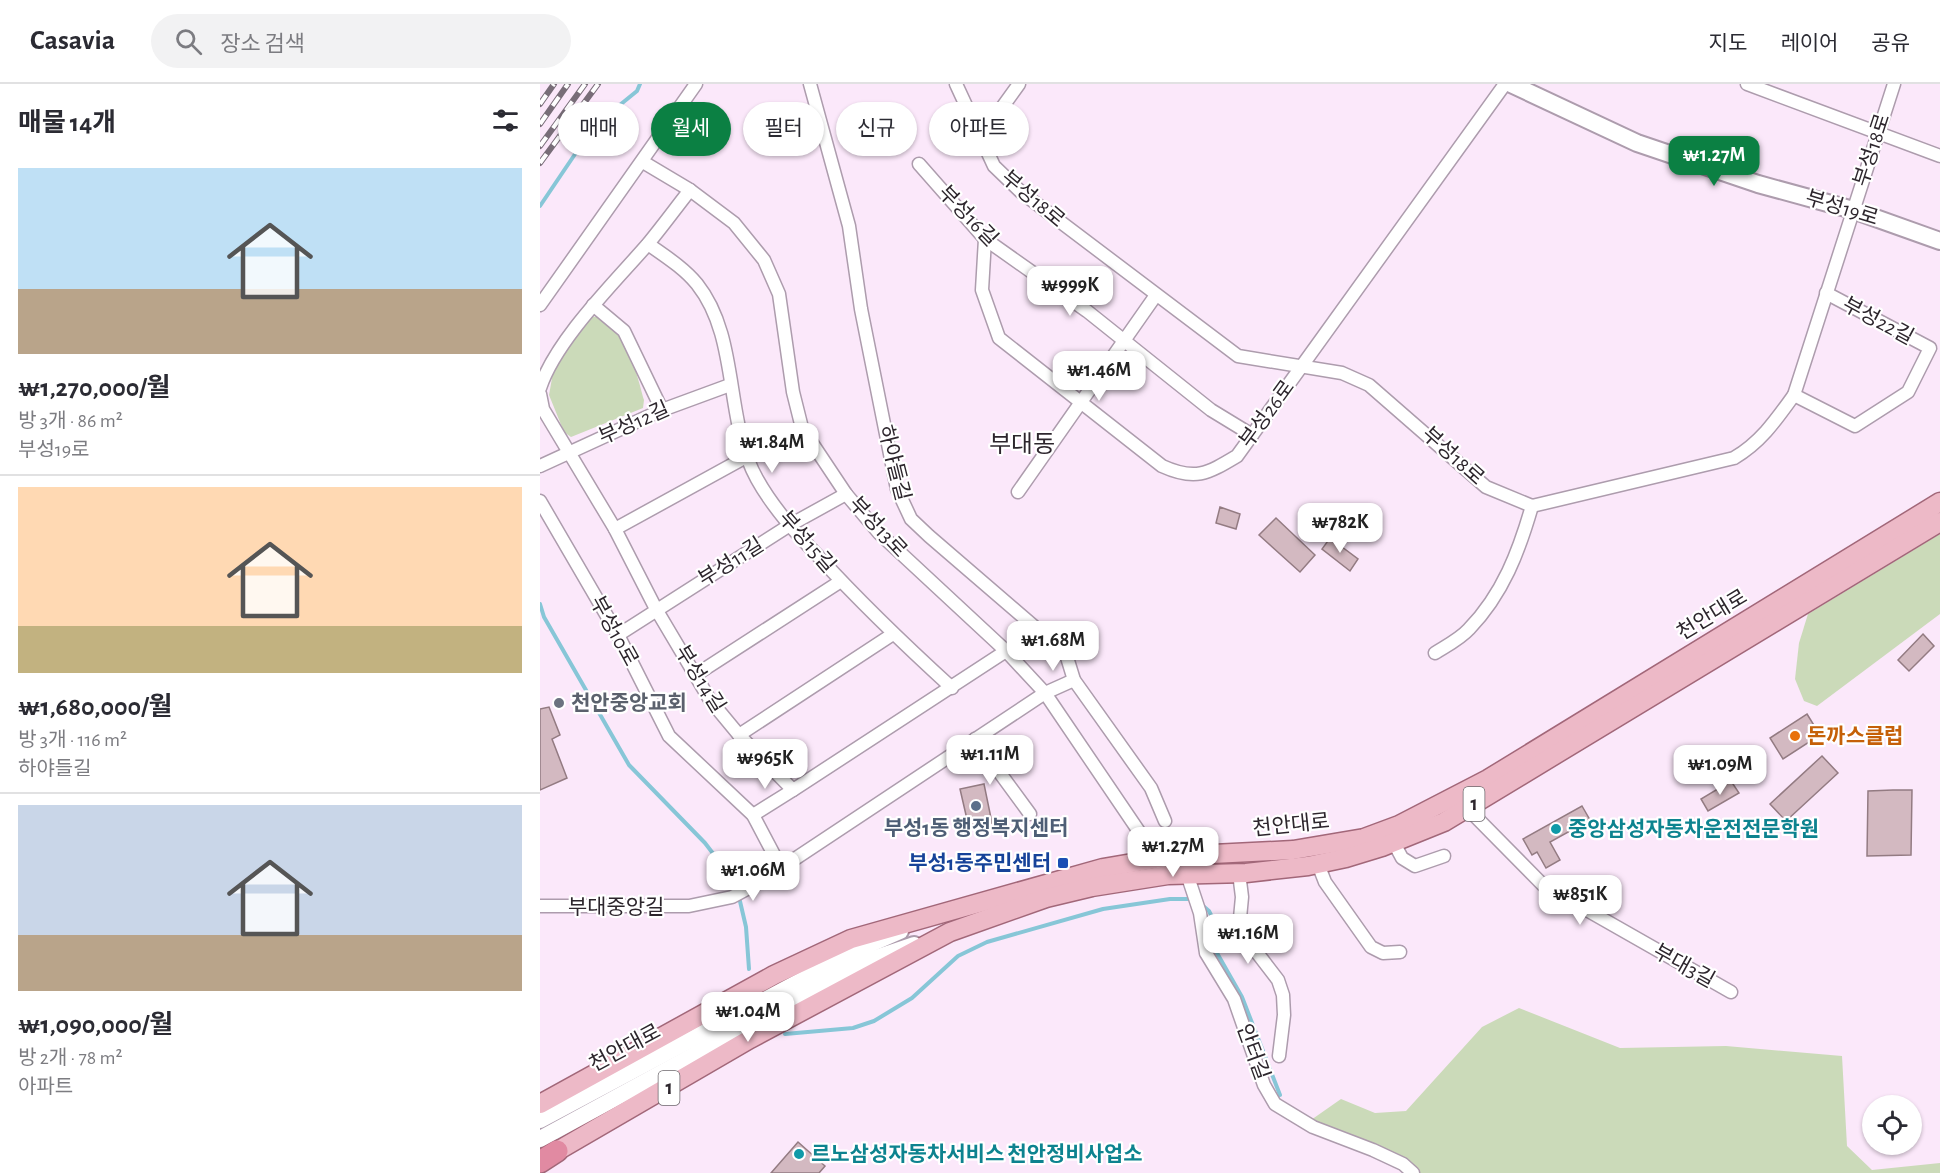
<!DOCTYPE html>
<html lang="ko">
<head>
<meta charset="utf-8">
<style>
	:root { --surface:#fff; --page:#f2f2f3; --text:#2b2b33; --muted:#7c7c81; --line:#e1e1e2; --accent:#0b8043 }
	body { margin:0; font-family:"Alegreya Sans","Noto Sans KR",sans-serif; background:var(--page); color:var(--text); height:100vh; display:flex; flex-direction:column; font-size:22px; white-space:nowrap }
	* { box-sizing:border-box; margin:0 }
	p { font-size:20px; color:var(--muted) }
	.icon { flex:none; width:33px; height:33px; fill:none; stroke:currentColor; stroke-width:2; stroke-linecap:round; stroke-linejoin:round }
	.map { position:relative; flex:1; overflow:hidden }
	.sheet { display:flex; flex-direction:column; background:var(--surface); width:540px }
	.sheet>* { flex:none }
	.banner { position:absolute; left:18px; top:18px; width:570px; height:54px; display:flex; gap:12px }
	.controls { position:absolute; left:1322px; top:1011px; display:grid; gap:12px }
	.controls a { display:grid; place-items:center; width:60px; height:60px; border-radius:50%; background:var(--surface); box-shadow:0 2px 4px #0004; font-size:30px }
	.price { position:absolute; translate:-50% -51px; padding:0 14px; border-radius:12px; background:#fff; color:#222; font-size:20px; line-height:39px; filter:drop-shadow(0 2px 3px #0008) }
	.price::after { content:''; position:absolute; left:50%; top:36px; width:18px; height:14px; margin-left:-9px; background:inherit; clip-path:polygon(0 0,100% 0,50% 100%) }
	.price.current { background:var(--accent); color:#fff }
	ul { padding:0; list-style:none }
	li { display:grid; align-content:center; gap:12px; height:318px; padding:0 18px }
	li+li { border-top:2px solid var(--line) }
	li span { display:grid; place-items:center; height:186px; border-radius:0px; color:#555 }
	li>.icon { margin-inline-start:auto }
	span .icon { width:108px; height:108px; fill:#fffc; stroke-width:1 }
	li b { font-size:26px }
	h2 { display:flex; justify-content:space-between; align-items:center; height:72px; padding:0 18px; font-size:26px }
	.pill { padding:0 21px; border-radius:27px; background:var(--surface); box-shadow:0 2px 4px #0004; font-size:21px; line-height:54px }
	.pill.current { background:var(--accent); color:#fff }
	header { display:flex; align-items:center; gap:36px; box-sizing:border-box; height:84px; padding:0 30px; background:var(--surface); border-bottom:2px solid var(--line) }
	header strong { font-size:28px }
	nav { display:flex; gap:33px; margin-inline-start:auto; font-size:21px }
	.search { width:420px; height:54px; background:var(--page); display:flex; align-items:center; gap:15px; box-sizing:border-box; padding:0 21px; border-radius:33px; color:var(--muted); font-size:22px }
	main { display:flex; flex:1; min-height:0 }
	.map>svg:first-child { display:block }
	.green { fill:#cbdab9 }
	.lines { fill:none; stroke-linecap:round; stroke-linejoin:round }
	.stream { stroke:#87c6d7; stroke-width:4 }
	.building { fill:#d3b9c1; stroke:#937b82; stroke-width:1.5 }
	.street-casing { stroke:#ad9cad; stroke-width:15 }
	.secondary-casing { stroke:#ad9cad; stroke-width:20 }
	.primary-casing { stroke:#a26779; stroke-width:21 }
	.highway-casing { stroke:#a26779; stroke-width:24 }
	.street { stroke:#fff; stroke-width:12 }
	.secondary { stroke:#fff; stroke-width:16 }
	.primary { stroke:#edb9c7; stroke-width:18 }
	.highway { stroke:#e18aa2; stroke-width:21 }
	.rail-casing { stroke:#786d78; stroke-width:6 }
	.rail { stroke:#fff; stroke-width:4; stroke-dasharray:11; stroke-linecap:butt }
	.worship-dot { fill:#6b7280; stroke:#fff; stroke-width:2 }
	.food-dot { fill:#e8710a; stroke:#fff; stroke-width:2 }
	.service-dot { fill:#5c6f8a; stroke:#fff; stroke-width:2 }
	.culture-dot { fill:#0f9aa8; stroke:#fff; stroke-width:2 }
	.transit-dot { fill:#1a4fb4; stroke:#fff; stroke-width:2 }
	.labels { text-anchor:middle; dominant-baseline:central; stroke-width:4.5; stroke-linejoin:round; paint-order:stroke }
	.shield { fill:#fff; stroke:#6c676c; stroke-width:1.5 }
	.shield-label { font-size:20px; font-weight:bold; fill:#2d262d }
	.street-label { font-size:21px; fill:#2d262d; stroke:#fff }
	.worship-label { font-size:21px; font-weight:bold; fill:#5b616d; stroke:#fff; text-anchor:start }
	.food-label { font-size:21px; font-weight:bold; fill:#c56008; stroke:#fff; text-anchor:start }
	.service-label { font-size:21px; font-weight:bold; fill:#4e5e75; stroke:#fff }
	.culture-label { font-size:21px; font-weight:bold; fill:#0d838f; stroke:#fff; text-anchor:start }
	.transit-label { font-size:21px; font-weight:bold; fill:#164399; stroke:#fff; text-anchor:end }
	.quarter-label { font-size:24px; fill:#2d262d; stroke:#fff }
</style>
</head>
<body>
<header>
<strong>Casavia</strong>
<div class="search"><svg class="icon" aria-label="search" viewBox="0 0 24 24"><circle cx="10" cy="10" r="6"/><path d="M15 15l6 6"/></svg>장소 검색</div>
<nav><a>지도</a><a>레이어</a><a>공유</a></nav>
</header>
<main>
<section class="sheet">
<h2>매물 14개<svg class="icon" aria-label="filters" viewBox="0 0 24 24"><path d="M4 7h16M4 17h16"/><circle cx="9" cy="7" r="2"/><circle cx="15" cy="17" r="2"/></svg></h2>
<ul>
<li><span style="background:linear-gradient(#bfe0f5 65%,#b9a48a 0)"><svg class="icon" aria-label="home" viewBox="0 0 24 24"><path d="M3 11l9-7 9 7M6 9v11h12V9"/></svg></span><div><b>₩1,270,000/월</b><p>방 3개 · 86 m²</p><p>부성19로</p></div></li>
<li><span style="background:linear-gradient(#ffd9b3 75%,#c2b280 0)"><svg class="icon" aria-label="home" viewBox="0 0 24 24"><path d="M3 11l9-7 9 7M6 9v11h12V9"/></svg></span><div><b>₩1,680,000/월</b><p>방 3개 · 116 m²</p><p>하야들길</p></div></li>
<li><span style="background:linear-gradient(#c9d6e8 70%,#b9a48a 0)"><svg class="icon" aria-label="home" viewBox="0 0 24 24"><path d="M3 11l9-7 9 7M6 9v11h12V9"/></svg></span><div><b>₩1,090,000/월</b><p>방 2개 · 78 m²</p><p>아파트</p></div></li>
</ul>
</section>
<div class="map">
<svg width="1400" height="1089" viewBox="0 0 1400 1089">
	<rect width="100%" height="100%" fill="#fbe8fa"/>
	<g class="green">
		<path d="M52,233C83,229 98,294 104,316L103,324L31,353L24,348L9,311L14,283Z"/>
		<path d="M1400,450V530L1277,622L1264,617L1255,595L1259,559L1268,530Z"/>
		<path d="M979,924L1080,964L1186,962L1302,972L1307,1062L1332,1086L1400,1079V1089H866L771,1036L801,1015L835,1029L866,1027L942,943Z"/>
	</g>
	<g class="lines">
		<g class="stream">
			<path d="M0,122L54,42L97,7L100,0"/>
			<path d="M0,520L4,533L89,681L165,759L191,793L199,813L206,843L209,885"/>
			<path d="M662,821L669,827L674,837L673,862L702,913L740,1011"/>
			<path d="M245,950L313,944L334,937L372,914L418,872L447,858L563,825L630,815H654"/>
		</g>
	</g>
	<g class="building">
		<path d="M680,423L700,430L696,445L676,439Z"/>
		<path d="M736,434L775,471L760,488L719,451Z"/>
		<path d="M790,454L818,475L810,487L782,465Z"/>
		<path d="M1383,550L1394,562L1369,587L1358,576Z"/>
		<path d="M9,623L20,651L12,655L27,694L0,706V625Z"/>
		<path d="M1267,630L1280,651L1243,675L1230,654Z"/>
		<path d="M1282,672L1298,689L1246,737L1230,720Z"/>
		<path d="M1191,697L1199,709L1168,727L1161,715Z"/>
		<path d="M444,700L452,739L429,744L420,705Z"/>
		<path d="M1353,706H1372L1371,771L1327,772L1328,707Z"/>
		<path d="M1042,722L1050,736L1010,758L1020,776L1006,784L997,768L992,771L983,755Z"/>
		<path d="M258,1058L285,1082L279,1089H231Z"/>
	</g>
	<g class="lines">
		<defs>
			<g id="street">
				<path d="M270,0L309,142L321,225L357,405L371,435L389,452L526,570L534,596L611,704L625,737"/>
				<path d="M416,0L454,82L481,108L698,272L802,289L829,301L946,403L992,422L1194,374C1221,358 1236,336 1254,311L1354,0"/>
				<path d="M1207,0L1400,72"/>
				<path d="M440,54L479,0"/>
				<path d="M103,78L150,106L194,139L224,176L239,210L253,308L262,344L306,410L339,449L466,567L505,609L621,780"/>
				<path d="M379,80L445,155L547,227L671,326L712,351"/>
				<path d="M445,155L442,206L459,254L622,382C655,397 667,390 697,372L965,0"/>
				<path d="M108,160C125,172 144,184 157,200C200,254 184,336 217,395C233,424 256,449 279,473C321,519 366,562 412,604"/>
				<path d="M0,221L156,0"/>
				<path d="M53,221L84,247L122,326"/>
				<path d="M0,304C16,256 73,200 107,161C122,143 135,125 150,106"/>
				<path d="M0,310L3,325L75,445L116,525L170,616L199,651L253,706L466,567"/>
				<path d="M1254,311L1315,342L1368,308L1390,264L1286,209"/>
				<path d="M0,382L122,326L190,301"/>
				<path d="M478,408L616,211"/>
				<path d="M0,417L78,551L129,652L213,731L241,784"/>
				<path d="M75,445L206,373"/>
				<path d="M78,551L250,441L306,410"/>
				<path d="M895,569C906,562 920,555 929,545C963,510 979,467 992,422"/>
				<path d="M157,590L301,497"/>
				<path d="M199,651L353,550"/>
				<path d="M435,655L490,730"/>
				<path d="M927,724L1003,801L1191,908"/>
				<path d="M213,731L253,706"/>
				<path d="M854,759L862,774L875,782L904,772"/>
				<path d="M778,780L785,798L831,863L843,869L860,868"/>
				<path d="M645,784L660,829L666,869L694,915L724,1001L735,1020L773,1043L833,1066L863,1080L873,1089"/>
				<path d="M699,789L702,813L700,834L705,853L738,896L743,911L744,931L739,972"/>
				<path d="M0,822H149L192,813L220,798L505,609L534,596"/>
			</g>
			<g id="secondary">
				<path d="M971,0L1097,59L1218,100L1313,126L1400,157"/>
				<path d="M0,1036L328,861L360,847"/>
				<path d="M0,1055L327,877L374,861"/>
			</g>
			<g id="primary">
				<path d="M0,1020L234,891L311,855L563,784L633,772L753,766L824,754L859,741L948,695L1400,418"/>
				<path d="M7,1073L210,955L410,848L506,814L552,803L628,791L706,789L768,782L806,774L842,763L904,738L1400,438"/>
			</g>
			<path id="highway" d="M0,1078L17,1067"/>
		</defs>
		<use href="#street" class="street-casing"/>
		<use href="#secondary" class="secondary-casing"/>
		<use href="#primary" class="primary-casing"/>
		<use href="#highway" class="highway-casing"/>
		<use href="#street" class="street"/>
		<use href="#secondary" class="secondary"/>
		<use href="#primary" class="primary"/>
		<use href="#highway" class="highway"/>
		<defs>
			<g id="rail">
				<path d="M0,20L14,0"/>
				<path d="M0,40L28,0"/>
				<path d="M0,62L45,0"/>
				<path d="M0,79L58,0"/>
			</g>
		</defs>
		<use href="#rail" class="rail-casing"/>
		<use href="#rail" class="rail"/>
	</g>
	<circle class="worship-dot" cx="19" cy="619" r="6"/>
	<circle class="food-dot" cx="1255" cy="652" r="6"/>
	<circle class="service-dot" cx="436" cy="722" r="6"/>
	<g class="culture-dot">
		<circle cx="1016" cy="745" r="6"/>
		<circle cx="259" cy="1070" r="6"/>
	</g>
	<rect class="transit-dot" x="517" y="773" width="12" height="12" rx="3"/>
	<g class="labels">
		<g class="shield">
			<rect x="923.5" y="703" width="21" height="34" rx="4.5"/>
			<rect x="118.5" y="987" width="21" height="34" rx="4.5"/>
		</g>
		<g class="shield-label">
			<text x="934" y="720">1</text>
			<text x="129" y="1004">1</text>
		</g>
		<g class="street-label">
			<text transform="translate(1332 66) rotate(-72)">부성18로</text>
			<text transform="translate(493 115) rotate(40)">부성18로</text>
			<text transform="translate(1302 124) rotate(17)">부성19로</text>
			<text transform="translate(428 132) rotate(46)">부성16길</text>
			<text transform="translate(1338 237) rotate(28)">부성22길</text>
			<text transform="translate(727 330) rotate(-54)">부성26로</text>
			<text transform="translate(94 339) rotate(-24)">부성12길</text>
			<text transform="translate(913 372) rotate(42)">부성18로</text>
			<text transform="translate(354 379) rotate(76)">하야들길</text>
			<text transform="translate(338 443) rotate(47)">부성13로</text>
			<text transform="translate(267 458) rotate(49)">부성15길</text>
			<text transform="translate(191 478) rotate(-32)">부성11길</text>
			<text transform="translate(1172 531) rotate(-31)">천안대로</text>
			<text transform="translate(74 547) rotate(61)">부성10로</text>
			<text transform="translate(160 595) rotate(58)">부성14길</text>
			<text transform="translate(751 741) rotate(-6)">천안대로</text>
			<text x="76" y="823">부대중앙길</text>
			<text transform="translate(1144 882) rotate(29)">부대3길</text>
			<text transform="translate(85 964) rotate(-28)">천안대로</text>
			<text transform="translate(713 968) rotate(70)">안터길</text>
		</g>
		<g class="worship-label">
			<text x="31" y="619">천안중앙교회</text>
		</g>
		<g class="food-label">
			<text x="1267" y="652">돈까스클럽</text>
		</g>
		<g class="service-label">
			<text x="436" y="744">부성1동 행정복지센터</text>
		</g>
		<g class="culture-label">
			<text x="1028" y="745">중앙삼성자동차운전전문학원</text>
			<text x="271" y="1070">르노삼성자동차서비스 천안정비사업소</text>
		</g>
		<g class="transit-label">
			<text x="511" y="779">부성1동주민센터</text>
		</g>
		<g class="quarter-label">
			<text x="482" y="361">부대동</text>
		</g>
	</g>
</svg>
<div class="controls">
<a><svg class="icon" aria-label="locate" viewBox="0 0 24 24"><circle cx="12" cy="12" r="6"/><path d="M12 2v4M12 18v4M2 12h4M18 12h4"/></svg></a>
</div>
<b class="price current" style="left:1174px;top:103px">₩1.27M</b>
<b class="price" style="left:530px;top:233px">₩999K</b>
<b class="price" style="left:559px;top:318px">₩1.46M</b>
<b class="price" style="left:232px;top:390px">₩1.84M</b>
<b class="price" style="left:800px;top:470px">₩782K</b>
<b class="price" style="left:513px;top:588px">₩1.68M</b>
<b class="price" style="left:450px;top:702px">₩1.11M</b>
<b class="price" style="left:225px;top:706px">₩965K</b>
<b class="price" style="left:1180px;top:712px">₩1.09M</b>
<b class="price" style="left:633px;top:794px">₩1.27M</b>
<b class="price" style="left:213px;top:818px">₩1.06M</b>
<b class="price" style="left:1040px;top:842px">₩851K</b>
<b class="price" style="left:708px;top:881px">₩1.16M</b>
<b class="price" style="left:208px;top:959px">₩1.04M</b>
<div class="banner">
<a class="pill">매매</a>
<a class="pill current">월세</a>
<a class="pill">필터</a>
<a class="pill">신규</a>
<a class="pill">아파트</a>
</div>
</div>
</main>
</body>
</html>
